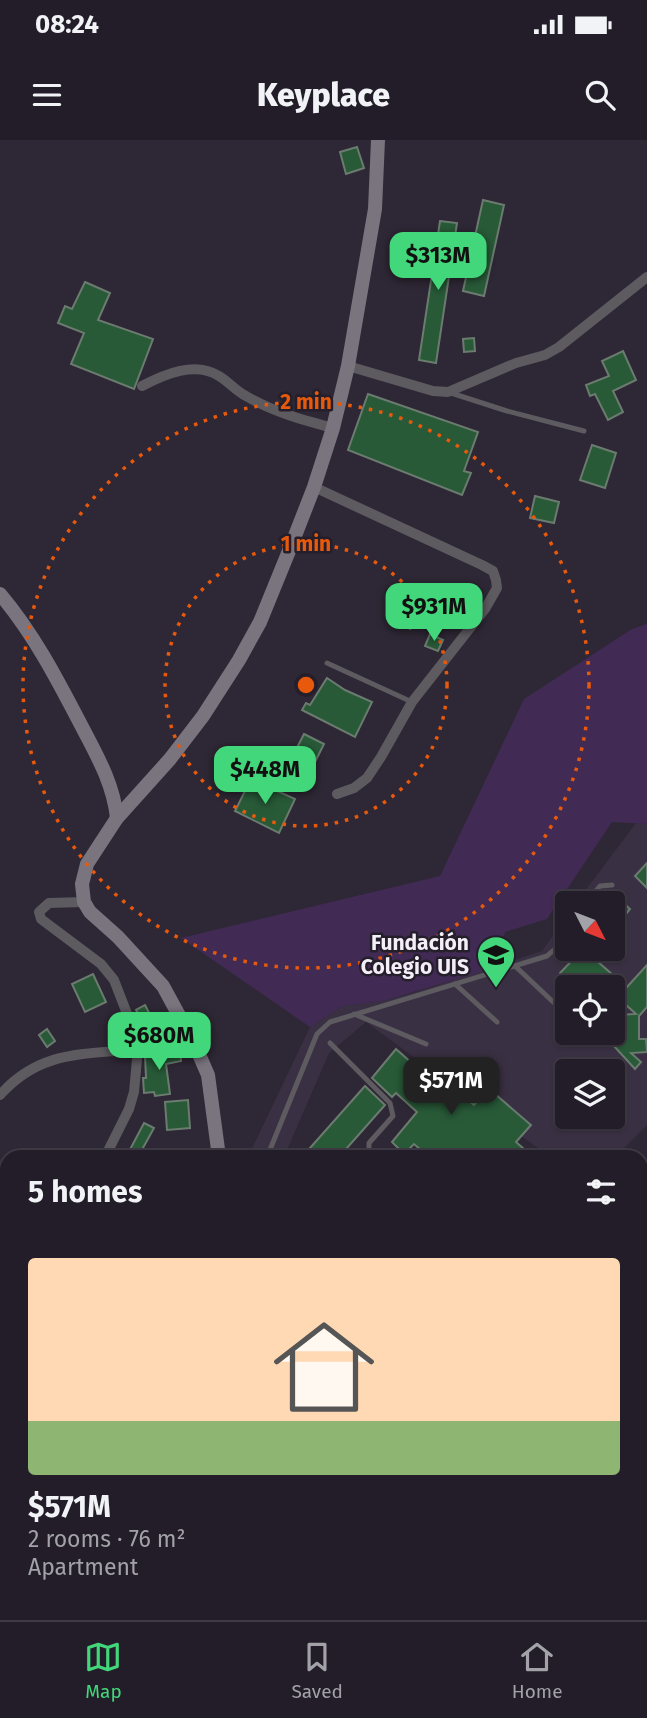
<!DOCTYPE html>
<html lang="en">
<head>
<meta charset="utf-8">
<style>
	:root { --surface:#221d28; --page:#2a2630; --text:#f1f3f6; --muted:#a2a2a8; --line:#3f3b45; --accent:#43d77b }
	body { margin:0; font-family:"Fira Sans",sans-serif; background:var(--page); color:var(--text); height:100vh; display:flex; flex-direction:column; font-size:26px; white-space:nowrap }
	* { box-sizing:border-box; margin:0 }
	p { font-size:23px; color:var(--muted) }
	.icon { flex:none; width:38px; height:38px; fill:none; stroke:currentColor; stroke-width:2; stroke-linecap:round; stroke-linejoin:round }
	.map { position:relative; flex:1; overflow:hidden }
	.sheet { position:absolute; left:0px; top:1010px; width:648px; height:471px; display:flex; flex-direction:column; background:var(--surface); border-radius:21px 21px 0 0; box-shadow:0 2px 5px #0004,0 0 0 2px var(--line) }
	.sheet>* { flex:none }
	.needle { width:46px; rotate:132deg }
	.tools { position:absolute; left:555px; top:751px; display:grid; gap:14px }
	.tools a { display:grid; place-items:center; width:70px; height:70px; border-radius:7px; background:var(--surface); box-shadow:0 2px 5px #0004,0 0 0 2px var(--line); font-size:35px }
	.price { position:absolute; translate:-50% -60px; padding:0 16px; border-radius:14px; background:var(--accent); color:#111; font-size:23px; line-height:46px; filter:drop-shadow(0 2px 4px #0008) }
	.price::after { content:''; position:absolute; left:50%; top:42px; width:21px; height:16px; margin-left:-10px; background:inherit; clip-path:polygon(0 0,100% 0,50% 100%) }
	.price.on { background:#222; color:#fff }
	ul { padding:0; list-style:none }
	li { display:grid; align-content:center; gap:14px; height:371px; padding:0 28px }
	li span { display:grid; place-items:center; height:217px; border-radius:7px; color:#555 }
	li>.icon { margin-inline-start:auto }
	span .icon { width:126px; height:126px; fill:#fffc; stroke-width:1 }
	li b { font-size:30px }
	h2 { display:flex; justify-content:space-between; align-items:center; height:84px; padding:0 28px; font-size:30px }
	.status { display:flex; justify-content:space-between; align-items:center; height:49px; padding:0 35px; background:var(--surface); direction:ltr }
	.status svg { height:19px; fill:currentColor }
	header { display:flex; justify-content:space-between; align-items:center; height:91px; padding:0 28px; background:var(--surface); font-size:32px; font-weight:800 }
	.menu { display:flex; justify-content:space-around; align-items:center; height:98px; border-top:2px solid var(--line); background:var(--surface); font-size:19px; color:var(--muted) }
	.menu a { display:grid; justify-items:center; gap:4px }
	.menu .on { color:var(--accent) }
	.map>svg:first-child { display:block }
	.built { fill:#3a3043; fill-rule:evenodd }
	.green { fill:#412b54 }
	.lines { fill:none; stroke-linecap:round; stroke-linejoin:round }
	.river { stroke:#745a8a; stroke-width:21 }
	.building { fill:#285a38; stroke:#6b7b6f; stroke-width:2 }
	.lane { stroke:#5d5a60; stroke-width:5 }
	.street { stroke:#5d5a60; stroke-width:10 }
	.secondary { stroke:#79747e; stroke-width:14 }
	.highway { stroke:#a299aa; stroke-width:18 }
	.path-bridge { stroke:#736d79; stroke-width:2; stroke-dasharray:3.5 5; stroke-linecap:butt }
	.ring { fill:none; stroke:#e8590c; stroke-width:3.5; stroke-dasharray:3.5 7 }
	.labels { text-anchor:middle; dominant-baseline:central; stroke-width:5; stroke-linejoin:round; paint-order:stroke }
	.poi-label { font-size:21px; font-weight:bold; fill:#f3eef7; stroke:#251e2b; text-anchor:end }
	.centre { fill:#e8590c; stroke:#251e2b; stroke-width:3.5 }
	.ring-label { font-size:21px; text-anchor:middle; font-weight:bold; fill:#e8590c; stroke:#251e2b; stroke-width:5; stroke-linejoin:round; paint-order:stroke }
</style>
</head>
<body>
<div class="status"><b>08:24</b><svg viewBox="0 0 49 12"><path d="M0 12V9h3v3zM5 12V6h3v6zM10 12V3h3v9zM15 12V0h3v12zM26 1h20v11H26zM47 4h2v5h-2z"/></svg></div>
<header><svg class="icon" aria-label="menu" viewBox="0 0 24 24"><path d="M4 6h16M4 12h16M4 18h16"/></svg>Keyplace<svg class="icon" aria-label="search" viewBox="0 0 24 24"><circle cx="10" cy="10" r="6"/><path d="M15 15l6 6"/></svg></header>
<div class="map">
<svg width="647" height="1480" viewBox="0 0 647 1480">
	<rect width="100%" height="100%" fill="#2e2735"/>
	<path class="built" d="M636,683L647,684V985L615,1017H551L521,996L478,960L445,940L366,882L329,913L284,1017H248L310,887L342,866L383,861L419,851L542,811L567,776V808H612V763H576ZM567,847H612V892H567ZM567,931H612V976H567Z"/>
	<g class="green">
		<path d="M647,484V684L612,682L547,779L505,792L493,828L383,861L342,866L310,887L181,798L440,736L524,559L632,489Z"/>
		<path d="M647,1156V1329L641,1330L640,1157Z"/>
		<path d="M647,1401V1480H579L584,1474H640L641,1402Z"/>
	</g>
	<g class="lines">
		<g class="river">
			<path d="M640,1273L647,1269"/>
			<path d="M497,1480L512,1474"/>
		</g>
	</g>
	<g class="building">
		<path d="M357,7L364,28L346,34L340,12Z"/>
		<path d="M483,60L504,65L484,156L463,151Z"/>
		<path d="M440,81L457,83L436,223L419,220Z"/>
		<path d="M85,142L110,153L98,180L153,199L134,249L71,224L84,193L58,183L65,166L72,169Z"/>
		<path d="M474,198L475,211L464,212L463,199Z"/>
		<path d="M623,211L636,240L613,251L623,272L608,280L595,254L590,256L586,245L609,236L602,221Z"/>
		<path d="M368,254L478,292L464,331L471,333L462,355L348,310Z"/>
		<path d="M592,305L616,313L605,348L580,340Z"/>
		<path d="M535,356L559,362L554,383L530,378Z"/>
		<path d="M412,469L414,472L432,471L433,479L410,489L404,473Z"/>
		<path d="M430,494L443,500L438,511L425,506Z"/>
		<path d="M327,538L345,550L372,562L355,597L302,570L306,563L310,565Z"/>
		<path d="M304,594L324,604L308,636L288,625Z"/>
		<path d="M263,611L272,616L258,641L236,629L242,617L255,625Z"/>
		<path d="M251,639L295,659L279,693L235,671Z"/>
		<path d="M647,723V748L635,736Z"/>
		<path d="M619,759L630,769L612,791V767Z"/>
		<path d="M583,809L627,847L647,825V867L639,876V899H646L647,912L631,913L641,922L635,929L601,892H612V886L618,881L617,875L636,874L617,857L627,847H569L562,841L560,833Z"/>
		<path d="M93,834L106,862L85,872L72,844Z"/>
		<path d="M145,865L156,886L148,891L136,870Z"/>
		<path d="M47,889L55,901L47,907L39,895Z"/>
		<path d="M180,908L181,921L166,924L170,954L155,956L154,952L144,953L143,938H146L145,916Z"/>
		<path d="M396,909L439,947L445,940L474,965L488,948L531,985L516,1002L533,1017H429L414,1004L404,1014L392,1002L417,972L396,953L392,957L372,938Z"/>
		<path d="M365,946L385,965L339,1017H302Z"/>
		<path d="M188,960L190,988L167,990L165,962Z"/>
		<path d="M144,983L154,988L138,1017H126Z"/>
	</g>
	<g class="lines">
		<g class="lane">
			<path d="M451,253L507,271L584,291"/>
			<path d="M327,523L412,562"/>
			<path d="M586,763L600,746L612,745"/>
			<path d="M515,826L567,875"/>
			<path d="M455,844L497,882"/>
			<path d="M354,874L426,904"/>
			<path d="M330,903L390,963L393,976L369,1003V1017"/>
			<path d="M267,1017L317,894L330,882L547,816L557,807L567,792"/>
			<path d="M640,1353L647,1352"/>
			<path d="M640,1363L647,1362"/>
			<path d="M44,1474L45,1480"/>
			<path d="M103,1474L113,1480"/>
			<path d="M55,1480L56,1479"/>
			<path d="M159,1480L174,1474"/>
			<path d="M179,1480L195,1474"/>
		</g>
		<g class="street">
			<path d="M348,226L433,251L448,252L516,223L545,215L559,207L647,137"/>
			<path d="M142,246C165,234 195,221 219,236C229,242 236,251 246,256C273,272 303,280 333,288"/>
			<path d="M314,347L482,425L493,431L496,440L497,448L485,469L412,562L381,617L367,638L354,648L337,654"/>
			<path d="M84,762L49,763L39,772L41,779L101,824L114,840L133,889L138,909L134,952L129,969L105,1017"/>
			<path d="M0,955C40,910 83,915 138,909"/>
			<path d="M0,1051L7,1049"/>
			<path d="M0,1166H7"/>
			<path d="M0,1299L7,1290"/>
			<path d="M640,1387L647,1386"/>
			<path d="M568,1480L572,1474"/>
		</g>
		<g class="secondary">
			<path d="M0,454C33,493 56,537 80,583C96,614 113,642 117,678"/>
			<path d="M219,1017L208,935L194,903L163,846L118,797L90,772L84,762L82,744L87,724L117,678L170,619L203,576L239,520L260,482L291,406L314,347L333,288L348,226L375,69L378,0"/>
		</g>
		<g class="highway">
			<path d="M640,1340L647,1339"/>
			<path d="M640,1375L647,1374"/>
			<path d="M130,1480L145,1474"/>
			<path d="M211,1480L227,1474"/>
		</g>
		<path class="path-bridge" d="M144,1474L147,1480"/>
	</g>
	<g class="ring">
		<circle cx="306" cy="545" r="141"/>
		<circle cx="306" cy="545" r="283"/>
	</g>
	<defs>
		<symbol id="school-pin" viewBox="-11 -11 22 30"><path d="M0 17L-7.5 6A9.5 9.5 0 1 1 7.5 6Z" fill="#43d77b" stroke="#251e2b"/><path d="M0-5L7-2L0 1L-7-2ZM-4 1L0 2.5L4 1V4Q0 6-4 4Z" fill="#111"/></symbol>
	</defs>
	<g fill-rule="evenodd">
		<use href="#school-pin" x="474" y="793" width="44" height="60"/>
	</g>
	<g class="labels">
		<g class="poi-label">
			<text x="469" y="803">Fundación<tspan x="469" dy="24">Colegio UIS</tspan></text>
		</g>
	</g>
	<circle cx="306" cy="545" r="10" class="centre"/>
	<g class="ring-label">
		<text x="306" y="269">2 min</text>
		<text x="306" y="411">1 min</text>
	</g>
</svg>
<div class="tools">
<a><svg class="needle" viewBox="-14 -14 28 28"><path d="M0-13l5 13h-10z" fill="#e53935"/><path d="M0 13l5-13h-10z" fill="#a2a2a8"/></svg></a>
<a><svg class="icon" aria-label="locate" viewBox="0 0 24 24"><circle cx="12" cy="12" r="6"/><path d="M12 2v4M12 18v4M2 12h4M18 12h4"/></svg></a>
<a><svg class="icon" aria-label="layers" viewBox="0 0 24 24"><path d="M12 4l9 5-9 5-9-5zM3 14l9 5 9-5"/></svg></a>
</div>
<b class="price" style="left:438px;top:152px">$313M</b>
<b class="price" style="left:434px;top:503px">$931M</b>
<b class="price" style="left:265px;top:666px">$448M</b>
<b class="price" style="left:159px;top:932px">$680M</b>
<b class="price on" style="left:451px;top:977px">$571M</b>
<section class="sheet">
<h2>5 homes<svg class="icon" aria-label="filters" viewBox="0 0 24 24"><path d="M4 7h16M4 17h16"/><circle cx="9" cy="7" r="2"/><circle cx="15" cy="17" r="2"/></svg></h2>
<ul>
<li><span style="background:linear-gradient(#ffd9b3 75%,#8fb573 0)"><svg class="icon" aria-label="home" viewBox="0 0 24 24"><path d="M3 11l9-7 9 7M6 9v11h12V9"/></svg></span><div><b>$571M</b><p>2 rooms · 76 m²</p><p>Apartment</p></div></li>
</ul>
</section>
</div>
<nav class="menu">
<a class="on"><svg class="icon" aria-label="map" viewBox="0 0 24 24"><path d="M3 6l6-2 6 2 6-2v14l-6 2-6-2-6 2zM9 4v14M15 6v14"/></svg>Map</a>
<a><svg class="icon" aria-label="saved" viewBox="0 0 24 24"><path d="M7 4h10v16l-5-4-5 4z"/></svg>Saved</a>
<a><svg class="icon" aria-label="home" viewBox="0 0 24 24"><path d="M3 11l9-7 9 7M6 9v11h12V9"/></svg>Home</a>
</nav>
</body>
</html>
